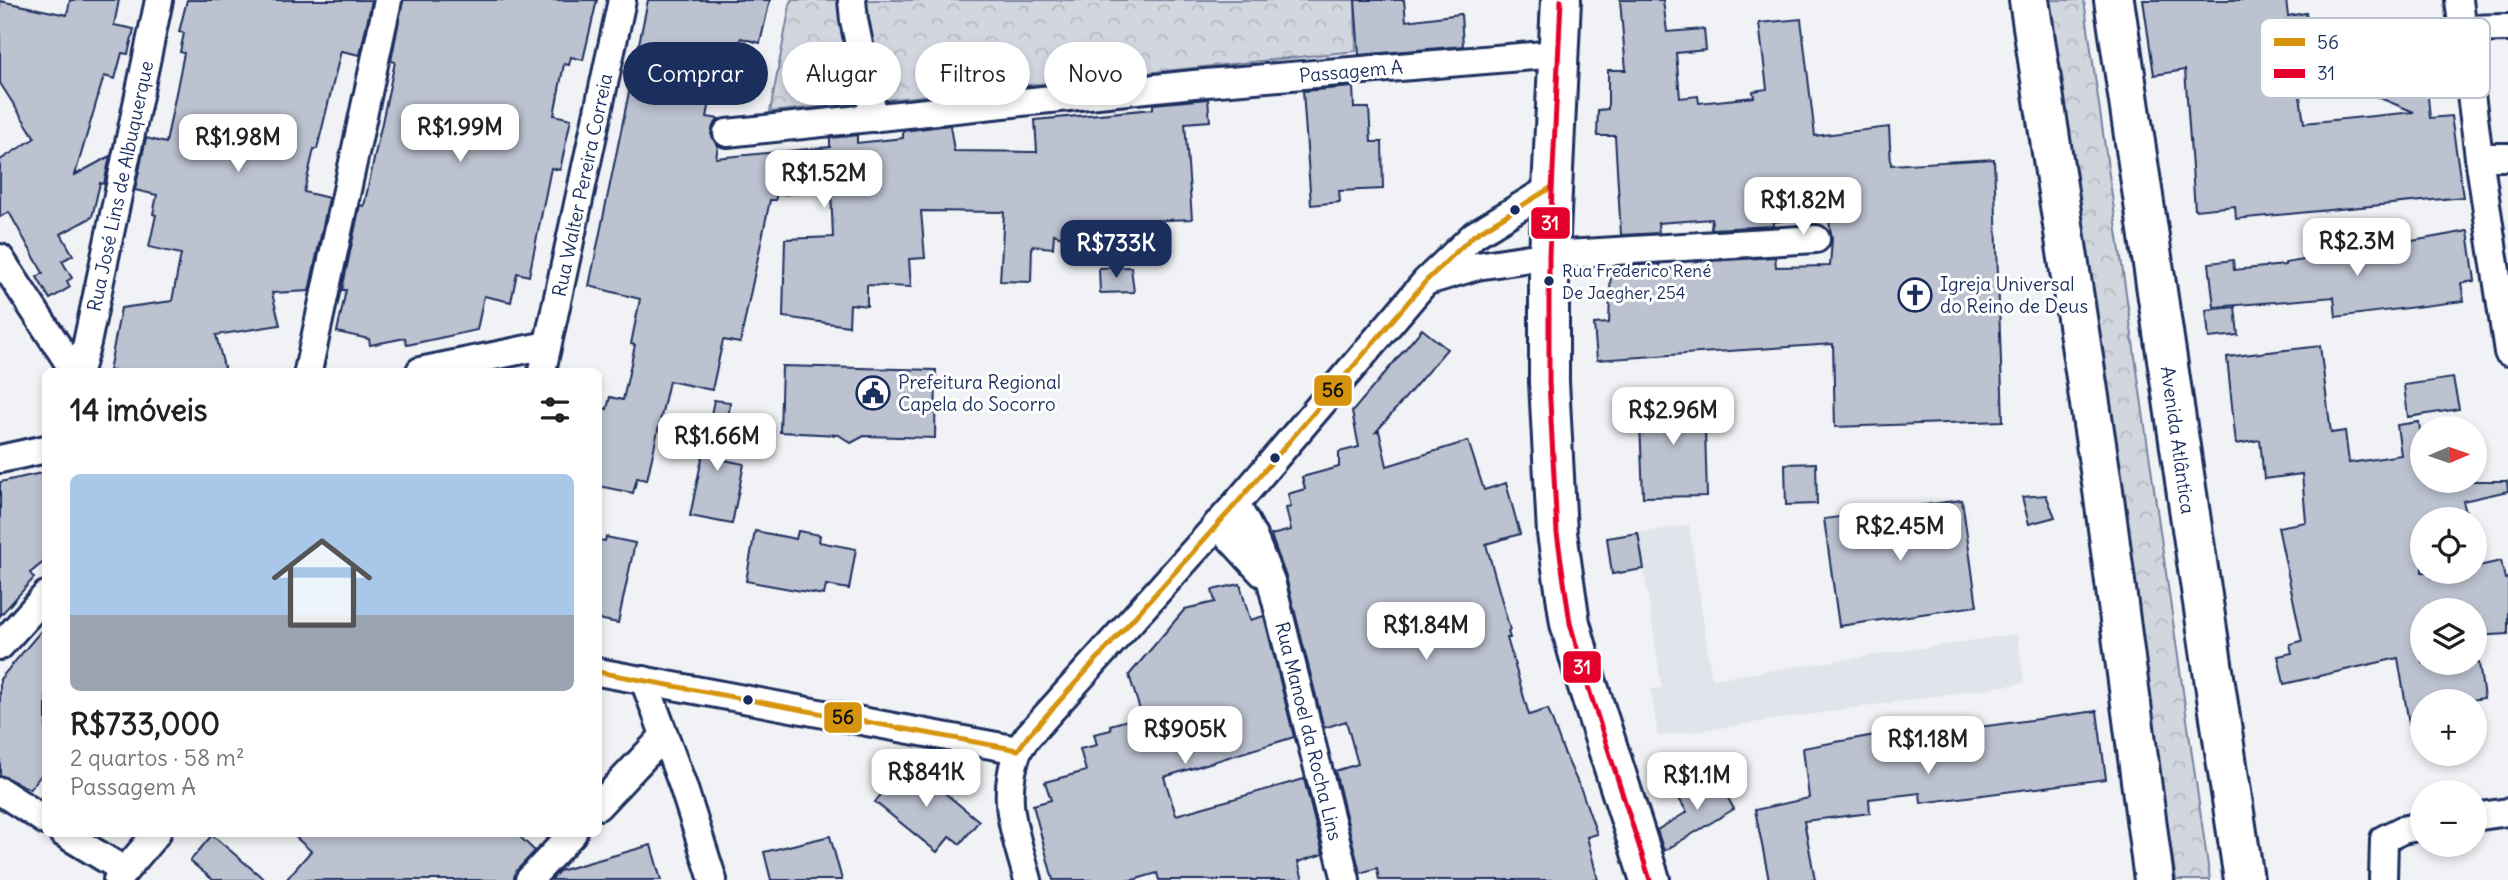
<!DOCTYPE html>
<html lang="pt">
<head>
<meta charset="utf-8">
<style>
	:root { --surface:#fff; --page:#f2f2f2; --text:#202124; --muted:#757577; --accent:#1b2f5e }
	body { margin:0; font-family:Delius,sans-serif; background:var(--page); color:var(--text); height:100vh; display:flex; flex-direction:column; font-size:26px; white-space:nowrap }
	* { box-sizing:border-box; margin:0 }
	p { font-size:23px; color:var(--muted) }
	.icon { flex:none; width:38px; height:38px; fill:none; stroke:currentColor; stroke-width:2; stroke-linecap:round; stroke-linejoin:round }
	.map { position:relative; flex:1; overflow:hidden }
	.details { position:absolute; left:42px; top:368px; width:560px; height:469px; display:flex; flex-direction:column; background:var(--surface); border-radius:10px; box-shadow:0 4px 10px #0003 }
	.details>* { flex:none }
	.banner { position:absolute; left:623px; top:42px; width:665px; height:63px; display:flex; gap:14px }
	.needle { width:46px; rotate:88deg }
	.buttons { position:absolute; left:2410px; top:416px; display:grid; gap:14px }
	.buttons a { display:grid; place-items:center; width:77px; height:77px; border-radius:50%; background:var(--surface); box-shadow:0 4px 10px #0003; font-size:35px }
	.price { position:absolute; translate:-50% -60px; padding:0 16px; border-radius:14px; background:#fff; color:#222; font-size:23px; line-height:46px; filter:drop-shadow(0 2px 4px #0008) }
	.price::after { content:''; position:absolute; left:50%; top:42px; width:21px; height:16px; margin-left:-10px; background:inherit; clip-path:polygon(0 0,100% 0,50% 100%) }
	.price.current { background:var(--accent); color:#fff }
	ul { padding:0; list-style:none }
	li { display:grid; align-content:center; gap:14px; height:371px; padding:0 28px }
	li span { display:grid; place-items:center; height:217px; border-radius:10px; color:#555 }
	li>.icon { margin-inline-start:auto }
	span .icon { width:126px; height:126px; fill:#fffc; stroke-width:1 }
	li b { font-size:30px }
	h2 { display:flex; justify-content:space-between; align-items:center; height:84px; padding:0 28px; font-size:30px }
	.pill { padding:0 24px; border-radius:32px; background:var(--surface); box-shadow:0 4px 10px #0003; font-size:24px; line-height:63px }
	.pill.current { background:var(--accent); color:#fff }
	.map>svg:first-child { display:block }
	.built { fill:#e1e4ea }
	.park { fill:url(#park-crowns); stroke:#76829e; stroke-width:2 }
	.building { fill:#bcc2d0; stroke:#1b2f5e; stroke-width:2; fill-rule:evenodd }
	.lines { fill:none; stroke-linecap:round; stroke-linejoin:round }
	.street-casing { stroke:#1b2f5e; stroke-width:32 }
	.secondary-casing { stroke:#1b2f5e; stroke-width:44 }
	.primary-casing { stroke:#1b2f5e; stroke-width:44 }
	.street { stroke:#fff; stroke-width:26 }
	.secondary { stroke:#fff; stroke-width:38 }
	.primary { stroke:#fff; stroke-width:38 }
	.bus-1-casing { stroke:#fff; stroke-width:10 }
	.bus-2-casing { stroke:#fff; stroke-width:10 }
	.bus-1 { stroke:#d6940e; stroke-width:5 }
	.bus-2 { stroke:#e4002b; stroke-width:5 }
	.bus-dot { fill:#1b2f5e; stroke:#fff; stroke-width:2.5 }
	.labels { text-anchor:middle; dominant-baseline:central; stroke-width:6; stroke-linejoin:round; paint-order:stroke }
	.bus-label { font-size:17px; fill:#1b2f5e; stroke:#fff; text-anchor:start }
	.street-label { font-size:19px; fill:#1b2f5e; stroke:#fff }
	.poi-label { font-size:19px; fill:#1b2f5e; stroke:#fff; text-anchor:start }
	.key { fill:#fff; stroke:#bbc1cf; stroke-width:2 }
	.key-label { font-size:19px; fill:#1b2f5e }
	.line-badge { stroke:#fff; stroke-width:2.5 }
	.badge-label { font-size:19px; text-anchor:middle; font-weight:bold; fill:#fff }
	.pale-badge-label { font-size:19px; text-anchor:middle; font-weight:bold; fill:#111 }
</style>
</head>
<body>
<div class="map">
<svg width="2508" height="880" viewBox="0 0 2508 880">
	<defs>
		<pattern id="park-crowns" width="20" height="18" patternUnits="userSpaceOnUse" patternTransform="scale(1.75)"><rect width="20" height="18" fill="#d2d6df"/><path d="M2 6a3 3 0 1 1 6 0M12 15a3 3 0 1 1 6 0" fill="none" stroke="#b4b8c2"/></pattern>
	</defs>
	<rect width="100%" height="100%" fill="#f1f2f5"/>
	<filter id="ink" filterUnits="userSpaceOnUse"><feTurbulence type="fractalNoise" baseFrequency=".0143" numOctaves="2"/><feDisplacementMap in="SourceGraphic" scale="14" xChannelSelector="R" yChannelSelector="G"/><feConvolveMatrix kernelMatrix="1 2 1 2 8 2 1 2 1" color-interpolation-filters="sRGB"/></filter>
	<g filter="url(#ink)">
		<path class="built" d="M1689,525L1712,679L2017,634L2024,683L1658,737L1651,689L1662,688L1638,533Z"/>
		<g class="park">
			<path d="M791,0H1355L1356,51L770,112Z"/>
			<path d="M2043,0H2084L2210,880H2176Z"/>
		</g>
		<g class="building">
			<path d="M70,0H119L114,25L134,29L128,54L122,53L115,79L104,76L75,175L110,156L104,184L100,183L92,217L61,234L73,255L62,261L72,278L67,281L70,287L50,299L37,277L43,273L9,212L0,217V160L35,138L0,83V1L67,15Z"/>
			<path d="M187,0H372L360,55L341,51L317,149H314L304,192L329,198L309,291L272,293L280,325L216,335L225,371H109L121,308L172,301L181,254L149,247L156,215L153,214L157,195L135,190L146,138L166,143L184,53L180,52L184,33L179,32Z"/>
			<path d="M403,0H597L583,60L571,57L569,65L564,64L554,115L571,119L560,170L551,168L529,276L517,273L511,302L484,296L477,330L407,345L405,338L370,345L369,339L337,332L346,290H342L360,205L364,206L395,62L391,61Z"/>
			<path d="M648,0H770L760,43L741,38L733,76L716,73L707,117L719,119L713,126L711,134L718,146L716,158L830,147V138L850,136L857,135V143L903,138V131L950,125L954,151L1037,152L1035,120L1153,109V104L1208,99L1210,121L1185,123L1192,219L1116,222L1118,258L1054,234L1053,248L1032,246L1031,282L1000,281L1004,212L921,211L925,258L909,259L911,287L867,285V306L850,304L849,326L783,317L785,239L833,237L831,191L776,195V200H770L740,343L723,340L712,390L669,381L647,480L637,478L633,493L598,486V407L607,409L610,397L623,400L635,345L631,344L640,299L589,286Z"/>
			<path d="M1355,0H1404L1406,21L1461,14L1463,46L1359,55Z"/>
			<path d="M1620,0H1663L1667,32L1704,29L1706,50L1676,53L1680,98L1698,96L1699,103L1754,97L1753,91L1767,89L1759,23L1801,19L1815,136L1889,127L1891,165L1994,159L2003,421L1835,427L1833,344L1597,360L1594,324L1609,323L1611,267L1660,264V269L1710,267V261L1775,257L1776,267L1830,266L1832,239L1828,215L1773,222V226L1711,229L1712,219L1658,223L1659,233L1621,235L1615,136H1597L1598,110L1608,109V70H1626Z"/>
			<path d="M2143,0H2286L2288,16L2306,13L2312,57L2341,56L2357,60L2424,54L2430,118L2451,116L2463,197L2236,219L2235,206L2195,210L2185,70L2154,75ZM2295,63L2414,112L2304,123Z"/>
			<path d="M1353,87L1354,108H1369L1371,142H1382L1383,189L1339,191L1340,202L1311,205L1303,91Z"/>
			<path d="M2468,231L2475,281L2461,283L2464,301L2336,317L2334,297L2214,307L2209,263L2233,260L2234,270L2285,265V263L2333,255L2402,248L2401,243Z"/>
			<path d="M1131,267L1134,292L1100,293L1099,268Z"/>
			<path d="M2235,307L2238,335L2209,338L2206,310Z"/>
			<path d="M1422,329L1447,349L1376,432L1379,431L1387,466L1468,441L1484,490L1506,483L1520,534L1486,544L1510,630L1508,631L1510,638H1507L1529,715L1548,709L1563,750L1582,792L1597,834L1587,837L1598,880H1379L1377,868L1360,873L1335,771L1358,764L1346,721L1324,728L1286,577L1271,535L1291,530L1286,508L1291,507L1288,494L1305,489L1302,477L1339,467V452L1359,447L1352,412Z"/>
			<path d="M2320,346L2331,433L2345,431L2349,463L2401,455L2397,425L2419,422L2422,446V481H2507L2508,491L2463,501L2468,520H2422V572H2430L2431,577L2451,572H2474V567L2501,561L2505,579L2508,578V634L2474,636V611H2422V663H2479L2484,698L2459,702H2422V723L2409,724L2398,658L2284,684L2278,656L2292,653L2290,644L2302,641L2278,527L2306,522L2302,474L2264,479L2260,440L2236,444L2227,357Z"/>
			<path d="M782,366L936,370L935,438L864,436L851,443L839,435L780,432Z"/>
			<path d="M2453,378L2459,409L2408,417L2404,385Z"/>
			<path d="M1704,396L1707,496L1643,497L1639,398Z"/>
			<path d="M714,400L730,402L724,460L744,464L732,524L690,516Z"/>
			<path d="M1816,463L1817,504L1786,505L1785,464Z"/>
			<path d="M46,472V560L30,573L34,578L0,616V482Z"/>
			<path d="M2046,495L2055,517L2029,524L2022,497Z"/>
			<path d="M1962,500L1977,606L1839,626L1824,519Z"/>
			<path d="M755,531L796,539L798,531L820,535L819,542L856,549L849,589L826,585L824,595L746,581Z"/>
			<path d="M1638,533L1644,569L1612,574L1607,538Z"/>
			<path d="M606,537L635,543L618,623L598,619V540L605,541Z"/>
			<path d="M1240,584L1250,620L1264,616L1294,737L1164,777L1176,815L1304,779L1323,854L1298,862L1303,880H1159L1157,873L1133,880H1053L1033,805L1051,800L1045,782L1086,771L1080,749L1097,745L1094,734L1111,730L1110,725L1142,716L1129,675L1185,609L1215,602L1212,590Z"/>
			<path d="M46,625V769L30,789L0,775V679Z"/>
			<path d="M2097,711L2106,779L1921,803L1920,793L1869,799L1870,813L1804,821L1815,880H1769L1755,810L1809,798L1803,748L1875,735L1877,741Z"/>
			<path d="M907,762L979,821L960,844L950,836L937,852L875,802Z"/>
			<path d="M1715,775L1734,809L1664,851L1657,830L1687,812L1678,797Z"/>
			<path d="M291,833H516L535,851L517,870L514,880H286L311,851Z"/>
			<path d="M212,835L265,880H213L190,861Z"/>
			<path d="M830,836L842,880H771L764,852Z"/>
			<path d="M651,845L661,880H551L559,871Z"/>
		</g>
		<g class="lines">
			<defs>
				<g id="street">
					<path d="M852,0L854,20L874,118"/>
					<path d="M2459,0L2479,157L2508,352"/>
					<path d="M2462,29L2508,28"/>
					<path d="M727,133L1194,84L1557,54"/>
					<path d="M2479,157H2508"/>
					<path d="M0,258L74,371"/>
					<path d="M1431,280L1477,266L1549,255L1816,239"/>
					<path d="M79,371L87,343L159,0"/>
					<path d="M308,371L388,0"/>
					<path d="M420,371L547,345"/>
					<path d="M542,371L622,0"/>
					<path d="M0,459L46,449"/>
					<path d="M1236,504L1253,536L1271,581L1346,880"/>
					<path d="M1217,524L1262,573"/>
					<path d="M0,646L46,595"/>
					<path d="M598,672L1018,750L1028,736L1236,504L1426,281L1474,235L1552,187"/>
					<path d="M644,680L683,786L713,880"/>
					<path d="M1018,750C1000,800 1015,832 1028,880"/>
					<path d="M0,791L46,821"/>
					<path d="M598,806L664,736"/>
					<path d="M2474,817L2508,812"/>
					<path d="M63,833L124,870"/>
					<path d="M117,880L157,833"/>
					<path d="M529,880L573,833"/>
					<path d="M2383,880L2384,839L2402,830L2422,826"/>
				</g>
				<path id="secondary" d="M1561,0L1549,255V382L1557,533L1570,623L1585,677L1650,880"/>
				<g id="primary">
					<path d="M2029,0L2103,490L2154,880"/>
					<path d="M2114,0L2244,880"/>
				</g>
			</defs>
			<use href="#street" class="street-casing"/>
			<use href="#secondary" class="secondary-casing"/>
			<use href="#primary" class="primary-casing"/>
			<use href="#street" class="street"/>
			<use href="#secondary" class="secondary"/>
			<use href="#primary" class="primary"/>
			<defs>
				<path id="bus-1" d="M598,672L1018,750L1028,736L1236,504L1426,281L1474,235L1552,187"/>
				<path id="bus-2" d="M1561,0L1549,255V382L1557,533L1570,623L1585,677L1650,880"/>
			</defs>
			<use href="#bus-1" class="bus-1-casing"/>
			<use href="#bus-2" class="bus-2-casing"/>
			<use href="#bus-1" class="bus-1"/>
			<use href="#bus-2" class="bus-2"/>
		</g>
	</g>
	<defs>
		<symbol id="church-ring" viewBox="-11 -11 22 22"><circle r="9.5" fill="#fff" stroke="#1b2f5e" stroke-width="1.5"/><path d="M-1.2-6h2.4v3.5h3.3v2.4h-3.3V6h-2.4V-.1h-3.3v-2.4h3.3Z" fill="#1b2f5e"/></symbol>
		<symbol id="civic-ring" viewBox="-11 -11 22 22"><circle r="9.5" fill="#fff" stroke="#1b2f5e" stroke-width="1.5"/><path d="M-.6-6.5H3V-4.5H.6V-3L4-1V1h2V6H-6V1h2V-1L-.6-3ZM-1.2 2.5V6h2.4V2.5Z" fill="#1b2f5e"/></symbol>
	</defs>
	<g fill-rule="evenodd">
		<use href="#church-ring" x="1896" y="276" width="38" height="38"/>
		<use href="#civic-ring" x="854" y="374" width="38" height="38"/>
	</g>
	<g class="bus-dot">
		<circle cx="1515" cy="210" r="6"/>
		<circle cx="1549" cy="281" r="6"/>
		<circle cx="1275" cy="458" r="6"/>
		<circle cx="748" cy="700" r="6"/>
	</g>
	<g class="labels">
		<g class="bus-label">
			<text x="1562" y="271">Rua Frederico René<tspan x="1562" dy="22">De Jaegher, 254</tspan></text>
		</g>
		<g class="street-label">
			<text transform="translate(1351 71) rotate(-5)">Passagem A</text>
			<text transform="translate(582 185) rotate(-78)">Rua Walter Pereira Correia</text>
			<text transform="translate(120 186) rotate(-78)">Rua José Lins de Albuquerque</text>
			<text transform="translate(2178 440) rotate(82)">Avenida Atlântica</text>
			<text transform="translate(1309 731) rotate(76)">Rua Manoel da Rocha Lins</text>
		</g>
		<g class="poi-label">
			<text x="1940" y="284">Igreja Universal<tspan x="1940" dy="22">do Reino de Deus</tspan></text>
			<text x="898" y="382">Prefeitura Regional<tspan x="898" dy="22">Capela do Socorro</tspan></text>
		</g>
	</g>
	<rect x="2260" y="18" width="230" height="80" rx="10" class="key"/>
	<rect x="2274" y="38" width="31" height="8" fill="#d6940e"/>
	<rect x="2274" y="69" width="31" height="9" fill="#e4002b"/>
	<g class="key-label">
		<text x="2317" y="49">56</text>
		<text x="2317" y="80">31</text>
	</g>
	<g class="line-badge">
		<rect x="1530" y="206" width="41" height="34" rx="7" fill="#e4002b"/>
		<rect x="1313" y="374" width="40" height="33" rx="7" fill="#d6940e"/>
		<rect x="1562" y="650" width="40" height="34" rx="7" fill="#e4002b"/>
		<rect x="823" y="701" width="40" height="33" rx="7" fill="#d6940e"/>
	</g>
	<g class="badge-label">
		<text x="1550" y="230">31</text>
		<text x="1582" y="674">31</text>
	</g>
	<g class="pale-badge-label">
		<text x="1333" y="397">56</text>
		<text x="843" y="724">56</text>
	</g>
</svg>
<div class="buttons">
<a><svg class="needle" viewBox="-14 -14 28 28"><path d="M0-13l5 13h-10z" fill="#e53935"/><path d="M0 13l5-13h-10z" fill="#757577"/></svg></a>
<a><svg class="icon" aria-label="locate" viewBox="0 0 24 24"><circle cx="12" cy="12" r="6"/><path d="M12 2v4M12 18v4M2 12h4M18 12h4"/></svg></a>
<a><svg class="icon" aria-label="layers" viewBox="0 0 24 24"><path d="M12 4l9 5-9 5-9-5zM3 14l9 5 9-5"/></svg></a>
<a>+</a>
<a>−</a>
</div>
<b class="price" style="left:460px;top:164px">R$1.99M</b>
<b class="price" style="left:238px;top:174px">R$1.98M</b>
<b class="price" style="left:824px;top:210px">R$1.52M</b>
<b class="price" style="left:1803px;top:237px">R$1.82M</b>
<b class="price" style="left:2357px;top:278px">R$2.3M</b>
<b class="price current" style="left:1116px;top:280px">R$733K</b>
<b class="price" style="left:1673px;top:447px">R$2.96M</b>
<b class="price" style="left:717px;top:473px">R$1.66M</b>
<b class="price" style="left:1900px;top:563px">R$2.45M</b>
<b class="price" style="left:1426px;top:662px">R$1.84M</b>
<b class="price" style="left:1185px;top:766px">R$905K</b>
<b class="price" style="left:1928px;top:776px">R$1.18M</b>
<b class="price" style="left:926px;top:809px">R$841K</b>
<b class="price" style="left:1697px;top:812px">R$1.1M</b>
<div class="banner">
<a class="pill current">Comprar</a>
<a class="pill">Alugar</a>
<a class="pill">Filtros</a>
<a class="pill">Novo</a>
</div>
<section class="details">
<h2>14 imóveis<svg class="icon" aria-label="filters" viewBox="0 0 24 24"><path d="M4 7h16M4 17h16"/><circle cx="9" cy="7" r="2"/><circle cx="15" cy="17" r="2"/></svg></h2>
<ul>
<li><span style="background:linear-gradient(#a9c7e8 65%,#9aa5b1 0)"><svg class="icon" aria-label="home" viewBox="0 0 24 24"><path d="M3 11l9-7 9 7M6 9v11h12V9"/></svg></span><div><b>R$733,000</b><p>2 quartos · 58 m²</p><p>Passagem A</p></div></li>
</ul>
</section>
</div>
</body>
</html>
